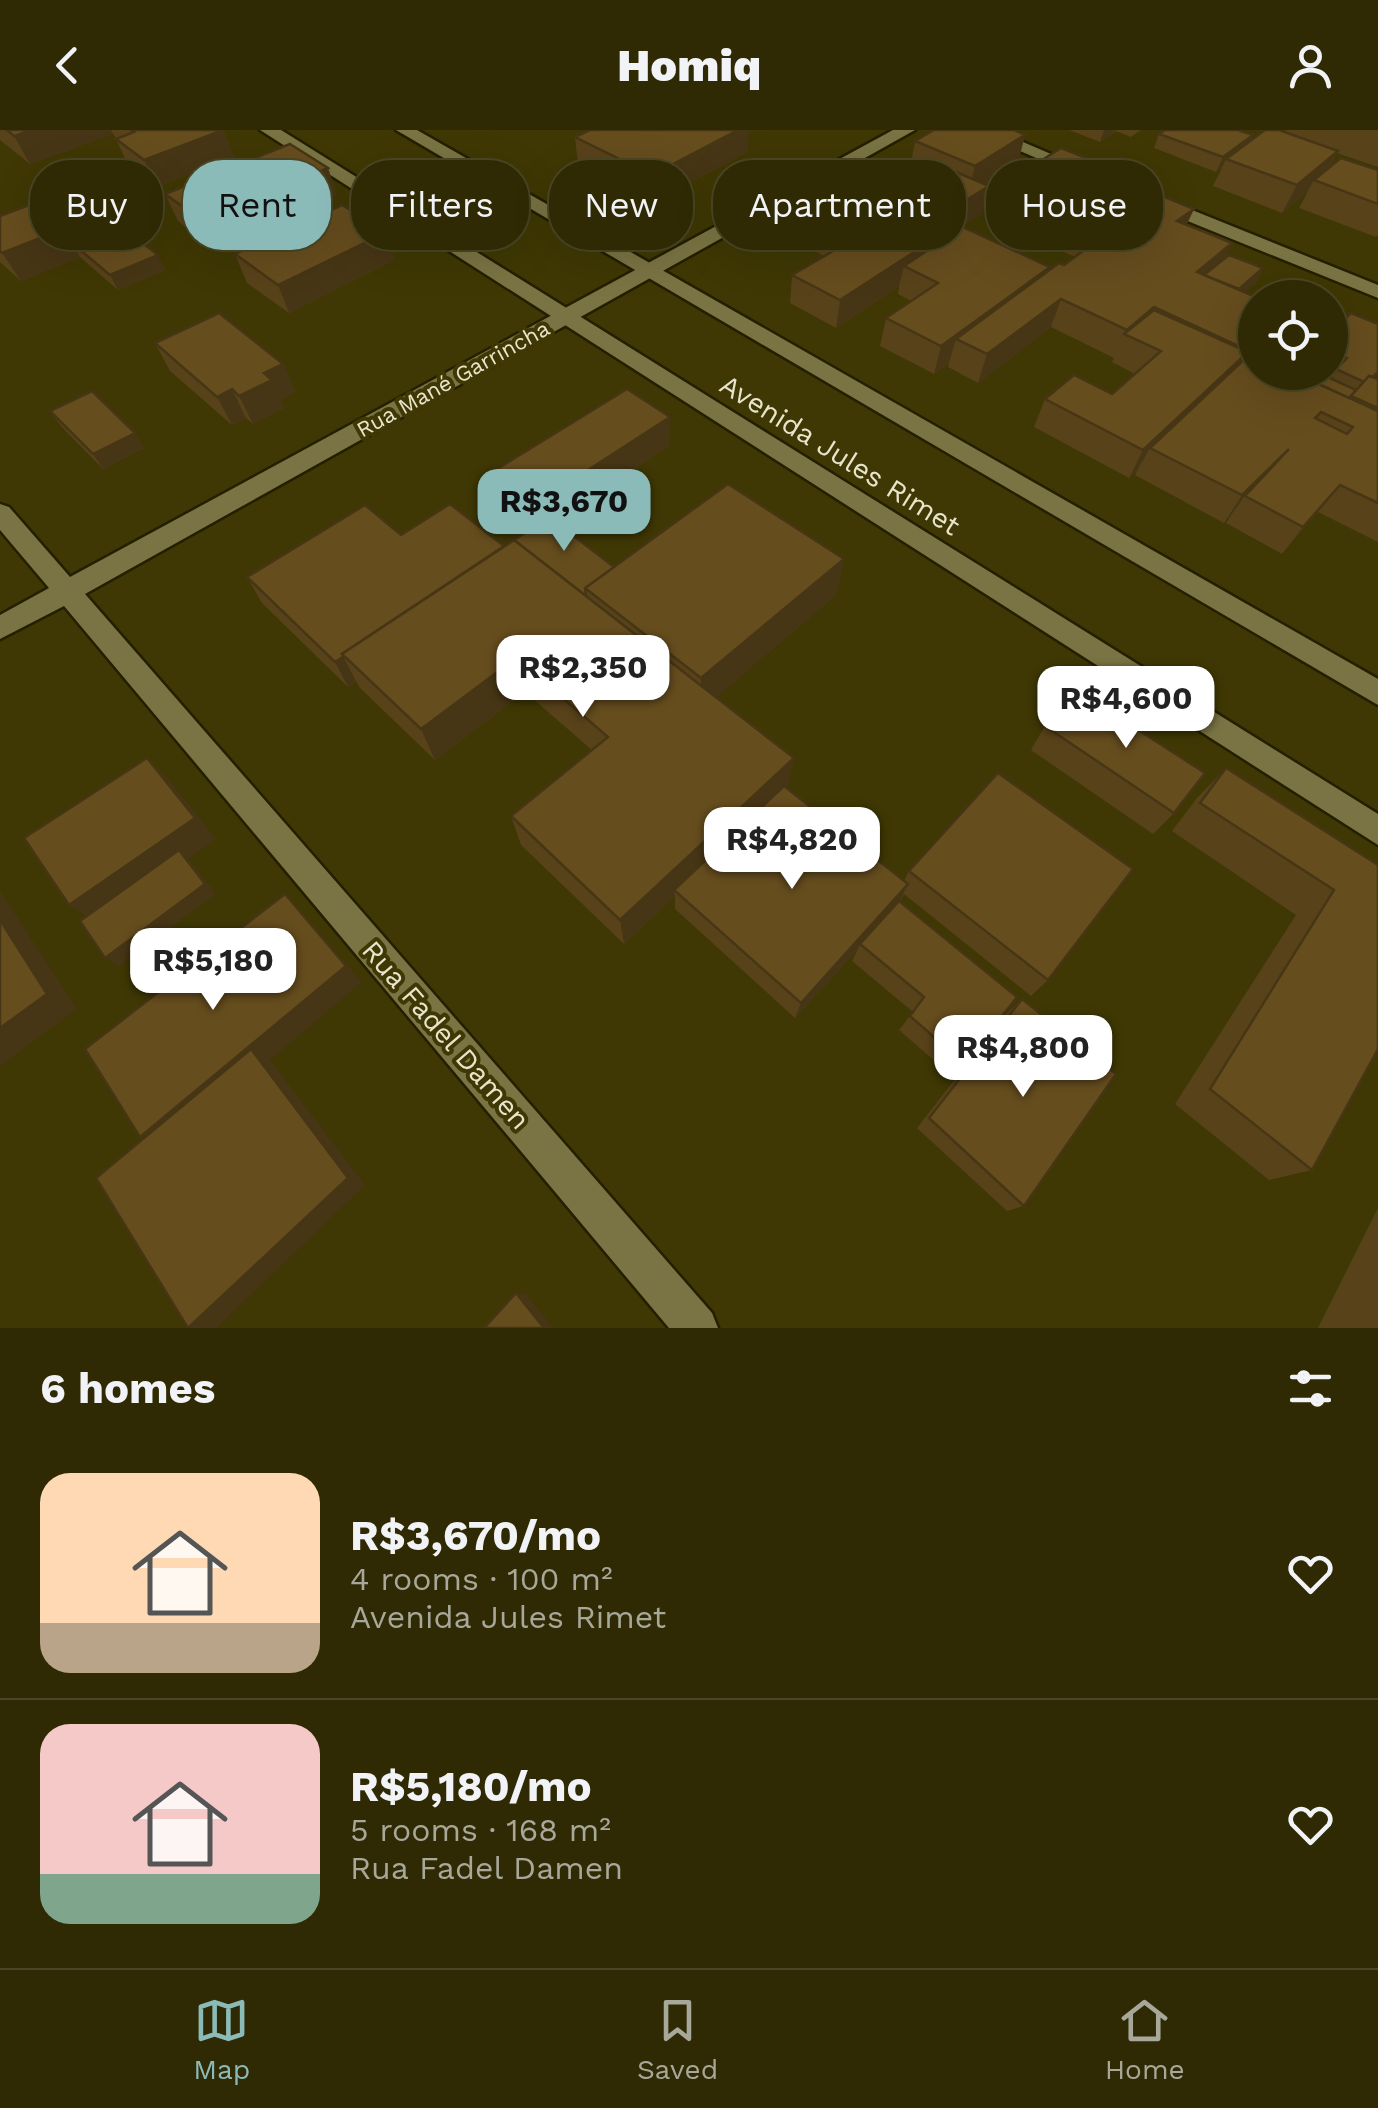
<!DOCTYPE html>
<html lang="en">
<head>
<meta charset="utf-8">
<style>
	:root { --surface:#2f2a03; --page:#37320d; --text:#f1f3f6; --muted:#a7a79a; --line:#4a4625; --accent:#8bbbb9 }
	body { margin:0; font-family:"Work Sans",sans-serif; background:var(--page); color:var(--text); height:100vh; display:flex; flex-direction:column; font-size:38px; white-space:nowrap }
	* { box-sizing:border-box; margin:0 }
	p { font-size:32px; color:var(--muted) }
	.icon { flex:none; width:55px; height:55px; fill:none; stroke:currentColor; stroke-width:2; stroke-linecap:round; stroke-linejoin:round }
	.map { position:relative; height:1198px; overflow:hidden }
	.sheet { display:flex; flex-direction:column; background:var(--surface); flex:1 }
	.sheet>* { flex:none }
	.hud { position:absolute; left:30px; top:30px; width:1320px; height:90px; display:flex; gap:20px }
	.fabs { position:absolute; left:1238px; top:150px; display:grid; gap:20px }
	.fabs a { display:grid; place-items:center; width:110px; height:110px; border-radius:50%; background:var(--surface); box-shadow:0 10px 40px #0002,0 0 0 2px var(--line); font-size:50px }
	.price { position:absolute; translate:-50% -85px; padding:0 22px; border-radius:20px; background:#fff; color:#222; font-size:32px; line-height:65px; filter:drop-shadow(0 2px 5px #0008) }
	.price::after { content:''; position:absolute; left:50%; top:60px; width:30px; height:22px; margin-left:-15px; background:inherit; clip-path:polygon(0 0,100% 0,50% 100%) }
	.price.on { background:var(--accent); color:#111 }
	ul { padding:0; list-style:none }
	li { display:flex; align-items:center; gap:30px; height:250px; padding:0 40px }
	li+li { border-top:2px solid var(--line) }
	li span { display:grid; place-items:center; flex:none; width:280px; height:200px; border-radius:30px; color:#555 }
	li>.icon { margin-inline-start:auto }
	span .icon { width:120px; height:120px; fill:#fffc; stroke-width:1 }
	li b { font-size:42px }
	h2 { display:flex; justify-content:space-between; align-items:center; height:120px; padding:0 40px; font-size:42px }
	.pill { padding:0 35px; border-radius:40px; background:var(--surface); box-shadow:0 10px 40px #0002,0 0 0 2px var(--line); font-size:35px; line-height:90px }
	.pill.on { background:var(--accent); color:#111 }
	header { display:flex; justify-content:space-between; align-items:center; height:130px; padding:0 40px; background:var(--surface); font-size:45px; font-weight:800 }
	.dock { display:flex; justify-content:space-around; align-items:center; height:140px; border-top:2px solid var(--line); background:var(--surface); font-size:28px; color:var(--muted) }
	.dock a { display:grid; justify-items:center; gap:5px }
	.dock .on { color:var(--accent) }
	.map>svg:first-child { display:block }
	.lines { fill:none; stroke-linecap:round; stroke-linejoin:round }
	.street-casing { stroke:#241f00; stroke-width:5 }
	.secondary-casing { stroke:#241f00; stroke-width:5 }
	.street { fill:#7a7343; fill-rule:evenodd }
	.secondary { fill:#7a7343; fill-rule:evenodd }
	.wall { fill:#58421a }
	.shaded-wall { fill:#473615 }
	.building { fill:#664d1e; stroke:#473615; stroke-width:2.5; fill-rule:evenodd }
	.labels { text-anchor:middle; dominant-baseline:central; stroke-width:8; stroke-linejoin:round; paint-order:stroke }
	.far-street-label { font-size:22px; fill:#e8e5cc; stroke:#3f3804 }
	.street-label { font-size:28px; fill:#e8e5cc; stroke:#3f3804 }
</style>
</head>
<body>
<header><svg class="icon" aria-label="back" viewBox="0 0 24 24"><path d="M15 5l-7 7 7 7"/></svg>Homiq<svg class="icon" aria-label="person" viewBox="0 0 24 24"><circle cx="12" cy="8" r="4"/><path d="M4 21q1-7 8-7t8 7"/></svg></header>
<div class="map">
<svg width="1378" height="1198" viewBox="0 0 1378 1198">
	<rect width="100%" height="100%" fill="#3f3804"/>
	<g class="lines">
		<defs>
			<g id="street">
				<path d="M893,0H915L85,464L712,1183L718,1198H669L64,476L0,509V485L49,458L0,400V374L9,377L70,447Z"/>
				<path d="M971,0H995L1093,42L1090,46H1078Z"/>
				<path d="M1155,65L1378,155V168L1148,75L1146,71Z"/>
			</g>
			<g id="secondary">
				<path d="M260,0H281L1378,684V715Z"/>
				<path d="M396,0H417L1378,549V575Z"/>
			</g>
		</defs>
		<use href="#street" class="street-casing"/>
		<use href="#secondary" class="secondary-casing"/>
		<use href="#street" class="street"/>
		<use href="#secondary" class="secondary"/>
	</g>
	<g class="wall">
		<path d="M0,0H223L234,27L157,57L129,37L116,9H117L113,4L30,34L0,10Z"/>
		<path d="M1069,0H1141L1131,7L1116,1L1100,12Z"/>
		<path d="M1285,0H1378V37L1337,23L1329,38L1378,40V105L1376,107L1299,78L1308,61L1282,83L1213,56L1222,38L1216,42L1154,18L1159,4L1250,11L1284,2Z"/>
		<path d="M1025,5L1018,32L984,54L982,84L937,112V114L1050,137L1049,140L1064,135L1075,127L988,88L996,60L1127,58L1186,95L1224,128L1263,138L1255,154L1245,162L1255,242H1327L1324,246L1330,249L1334,242L1330,240V204L1375,248H1378V412L1318,382L1282,424L1226,393L1232,384L1224,393L1135,345L1138,339L1129,348L1034,297L1045,269L1112,264L1135,244L1112,232L1114,228L1051,197L978,253L948,237L949,233L934,244L880,216L886,188L911,171L898,164L899,156L836,198L790,173L792,145L824,126L811,119L814,91L866,73L867,66L912,39L910,38L915,11Z"/>
		<path d="M575,7L748,22L653,72L578,34Z"/>
		<path d="M328,38L337,66L214,119L178,91L165,64Z"/>
		<path d="M49,44L125,55L133,70L98,83L107,100L165,140L118,160L80,127L21,151L0,132V86L61,63L57,59Z"/>
		<path d="M387,102L394,130L289,183L247,153L235,124Z"/>
		<path d="M155,213L283,234L295,262L280,270L284,278L253,294L246,288L232,295L170,241Z"/>
		<path d="M50,281L144,318L103,339L61,296Z"/>
		<path d="M670,315L555,392L614,437L844,429L836,465L716,567L787,659L904,751L909,741L1048,850L1031,866L904,764L900,772L965,934L952,946L899,900L913,882L852,831L858,819L795,888L675,779V766L624,814L521,715L511,686L592,620L525,562L435,630L360,558L356,551L348,557L262,473L247,447L401,405L504,416L536,396L500,369L494,341Z"/>
		<path d="M1045,596L1174,683L1153,704L1031,620Z"/>
		<path d="M1226,638L1378,735L1312,1040L1269,1050L1175,974L1296,785L1172,701L1197,668Z"/>
		<path d="M1022,869L1024,1076L1007,1081L917,998L1006,884Z"/>
		<path d="M1378,1078V1198H1318Z"/>
	</g>
	<g class="shaded-wall">
		<path d="M32,0H111L113,4L30,34L14,6Z"/>
		<path d="M223,0L234,27L157,57L144,30Z"/>
		<path d="M738,0H749L748,22L653,72L652,45Z"/>
		<path d="M1104,0H1116L1100,12Z"/>
		<path d="M1025,5L1018,32L968,64L975,36Z"/>
		<path d="M1253,5L1246,20L1226,29L1222,38L1216,42L1223,27Z"/>
		<path d="M1338,21L1323,49L1314,50L1308,61L1282,83L1297,55Z"/>
		<path d="M328,38L337,66L214,119L202,90Z"/>
		<path d="M1132,46L1121,74L1119,55Z"/>
		<path d="M125,55L133,70L91,86L83,71Z"/>
		<path d="M989,56L982,84L937,112L932,135L904,136L899,156L836,198L840,170L923,116L928,94Z"/>
		<path d="M1194,79L1181,107L1177,91Z"/>
		<path d="M99,85L114,113H72L80,127L21,151L2,123Z"/>
		<path d="M387,102L394,130L289,183L278,155Z"/>
		<path d="M1232,113L1218,142L1192,155L1197,142Z"/>
		<path d="M158,125L165,140L118,160L110,145Z"/>
		<path d="M1050,137L1041,165L956,209L949,233L934,244L941,216Z"/>
		<path d="M1263,138L1255,154L1219,185L1227,170Z"/>
		<path d="M1061,169L1051,197L978,253L987,224Z"/>
		<path d="M1255,212V225L1150,318L1138,339L1129,348L1143,320L1244,226L1247,220Z"/>
		<path d="M283,234L295,262L280,270L284,278L253,294L239,266L264,243Z"/>
		<path d="M232,259L246,288L232,295L217,267Z"/>
		<path d="M670,287V315L542,400L537,373Z"/>
		<path d="M135,303L144,318L103,339L93,324Z"/>
		<path d="M1289,319L1245,366L1232,384L1224,393L1242,365Z"/>
		<path d="M1340,355L1318,382L1282,424L1303,397Z"/>
		<path d="M844,429L836,465L700,581L701,548Z"/>
		<path d="M343,526L356,551L348,557L335,532Z"/>
		<path d="M516,528L525,562L435,630L421,599Z"/>
		<path d="M147,628L169,650L216,709L188,729L216,764L119,836L105,828L97,793L69,775Z"/>
		<path d="M794,628L788,658L678,763L674,760L675,766L624,814L620,790Z"/>
		<path d="M908,754L899,773L860,814L858,819L795,888L801,873Z"/>
		<path d="M0,761L77,879L0,936Z"/>
		<path d="M285,764L362,852L270,930L365,1055L216,1198H189L168,1016L140,1007Z"/>
		<path d="M516,1163L526,1164L553,1198H544Z"/>
	</g>
	<g class="building">
		<path d="M7,0H32L14,6Z"/>
		<path d="M131,0H223L144,30L116,9L134,2Z"/>
		<path d="M590,0H738L652,45L575,7Z"/>
		<path d="M934,0H1014L1025,5L975,36L915,11Z"/>
		<path d="M1165,0H1238L1253,5L1223,27L1159,4Z"/>
		<path d="M1265,0H1279L1338,21L1297,55L1226,29Z"/>
		<path d="M290,14L328,38L202,90L165,64Z"/>
		<path d="M1061,18L1132,46L1119,55L1155,69L1160,65L1194,79L1177,91L1232,113L1197,142L1258,168H1255V212L1247,220L1154,177L1127,200L1061,169L987,224L956,209L1059,133L1064,135L1103,106L996,60ZM1135,82L1148,87L1137,95L1125,89Z"/>
		<path d="M1341,28L1378,40V74L1314,50Z"/>
		<path d="M92,29L125,55L83,71L49,44Z"/>
		<path d="M928,30L989,56L928,94L867,66Z"/>
		<path d="M69,60L99,85L2,123L0,121V86Z"/>
		<path d="M855,68L939,106L840,170L792,145L852,110L814,91Z"/>
		<path d="M342,75L387,102L278,155L235,124Z"/>
		<path d="M119,95L158,125L110,145L72,113Z"/>
		<path d="M963,97L1050,137L941,216L886,188L938,153L904,136Z"/>
		<path d="M1229,125L1263,138L1239,159L1204,145Z"/>
		<path d="M1154,180L1248,222L1143,320L1045,269L1074,245L1112,264L1161,221L1124,204Z"/>
		<path d="M219,183L283,234L264,243L272,250L239,266L232,259L217,267L155,213Z"/>
		<path d="M1351,183L1378,194V242L1373,247L1369,246L1364,252L1336,239L1347,228L1330,221V204Z"/>
		<path d="M1251,223L1255,225V242H1293L1378,281V373L1340,355L1303,397L1245,366L1289,319L1242,365L1150,318ZM1321,282L1353,297L1347,304L1315,288Z"/>
		<path d="M1293,242H1325L1323,245L1356,260L1349,268Z"/>
		<path d="M1369,246L1378,249V278L1351,266Z"/>
		<path d="M627,259L670,287L537,373L494,341Z"/>
		<path d="M92,261L135,303L93,324L50,281Z"/>
		<path d="M728,354L844,429L701,548L585,458Z"/>
		<path d="M450,374L504,416L342,524L344,526L335,532L247,447L365,375L401,405Z"/>
		<path d="M549,387L614,437L585,458L586,466L514,410Z"/>
		<path d="M514,410L794,628L620,790L511,686L608,607L516,528L421,599L342,524Z"/>
		<path d="M1078,561L1205,643L1174,683L1045,596Z"/>
		<path d="M147,628L195,688L69,775L24,708Z"/>
		<path d="M1226,638L1378,735V919L1312,1040L1210,959L1334,760L1200,673Z"/>
		<path d="M998,643L1133,739L1048,850L909,741Z"/>
		<path d="M784,656L908,754L801,873L674,760Z"/>
		<path d="M179,720L205,754L105,828L80,791Z"/>
		<path d="M285,764L346,836L140,1007L85,919Z"/>
		<path d="M899,771L1017,867L965,934L910,886L924,867L860,814Z"/>
		<path d="M0,790L47,864L0,898Z"/>
		<path d="M1022,869L1116,944L1024,1076L929,988Z"/>
		<path d="M251,919L348,1048L188,1198L96,1048Z"/>
		<path d="M516,1163L544,1198H484Z"/>
	</g>
	<g class="labels">
		<g class="far-street-label">
			<text transform="translate(453 249) rotate(-29)">Rua Mané Garrincha</text>
		</g>
		<g class="street-label">
			<text transform="translate(840 325) rotate(32)">Avenida Jules Rimet</text>
			<text transform="translate(446 905) rotate(49)">Rua Fadel Damen</text>
		</g>
	</g>
</svg>
<div class="fabs">
<a><svg class="icon" aria-label="locate" viewBox="0 0 24 24"><circle cx="12" cy="12" r="6"/><path d="M12 2v4M12 18v4M2 12h4M18 12h4"/></svg></a>
</div>
<b class="price on" style="left:564px;top:424px">R$3,670</b>
<b class="price" style="left:583px;top:590px">R$2,350</b>
<b class="price" style="left:1126px;top:621px">R$4,600</b>
<b class="price" style="left:792px;top:762px">R$4,820</b>
<b class="price" style="left:213px;top:883px">R$5,180</b>
<b class="price" style="left:1023px;top:970px">R$4,800</b>
<div class="hud">
<a class="pill">Buy</a>
<a class="pill on">Rent</a>
<a class="pill">Filters</a>
<a class="pill">New</a>
<a class="pill">Apartment</a>
<a class="pill">House</a>
</div>
</div>
<section class="sheet">
<h2>6 homes<svg class="icon" aria-label="filters" viewBox="0 0 24 24"><path d="M4 7h16M4 17h16"/><circle cx="9" cy="7" r="2"/><circle cx="15" cy="17" r="2"/></svg></h2>
<ul>
<li><span style="background:linear-gradient(#ffd9b3 75%,#b9a48a 0)"><svg class="icon" aria-label="home" viewBox="0 0 24 24"><path d="M3 11l9-7 9 7M6 9v11h12V9"/></svg></span><div><b>R$3,670/mo</b><p>4 rooms · 100 m²</p><p>Avenida Jules Rimet</p></div><svg class="icon" aria-label="heart" viewBox="0 0 24 24"><path d="M12 20l-8-8c-3-5 5-10 8-4 3-6 11-1 8 4z"/></svg></li>
<li><span style="background:linear-gradient(#f6c9c9 75%,#7fa58c 0)"><svg class="icon" aria-label="home" viewBox="0 0 24 24"><path d="M3 11l9-7 9 7M6 9v11h12V9"/></svg></span><div><b>R$5,180/mo</b><p>5 rooms · 168 m²</p><p>Rua Fadel Damen</p></div><svg class="icon" aria-label="heart" viewBox="0 0 24 24"><path d="M12 20l-8-8c-3-5 5-10 8-4 3-6 11-1 8 4z"/></svg></li>
</ul>
</section>
<nav class="dock">
<a class="on"><svg class="icon" aria-label="map" viewBox="0 0 24 24"><path d="M3 6l6-2 6 2 6-2v14l-6 2-6-2-6 2zM9 4v14M15 6v14"/></svg>Map</a>
<a><svg class="icon" aria-label="saved" viewBox="0 0 24 24"><path d="M7 4h10v16l-5-4-5 4z"/></svg>Saved</a>
<a><svg class="icon" aria-label="home" viewBox="0 0 24 24"><path d="M3 11l9-7 9 7M6 9v11h12V9"/></svg>Home</a>
</nav>
</body>
</html>
